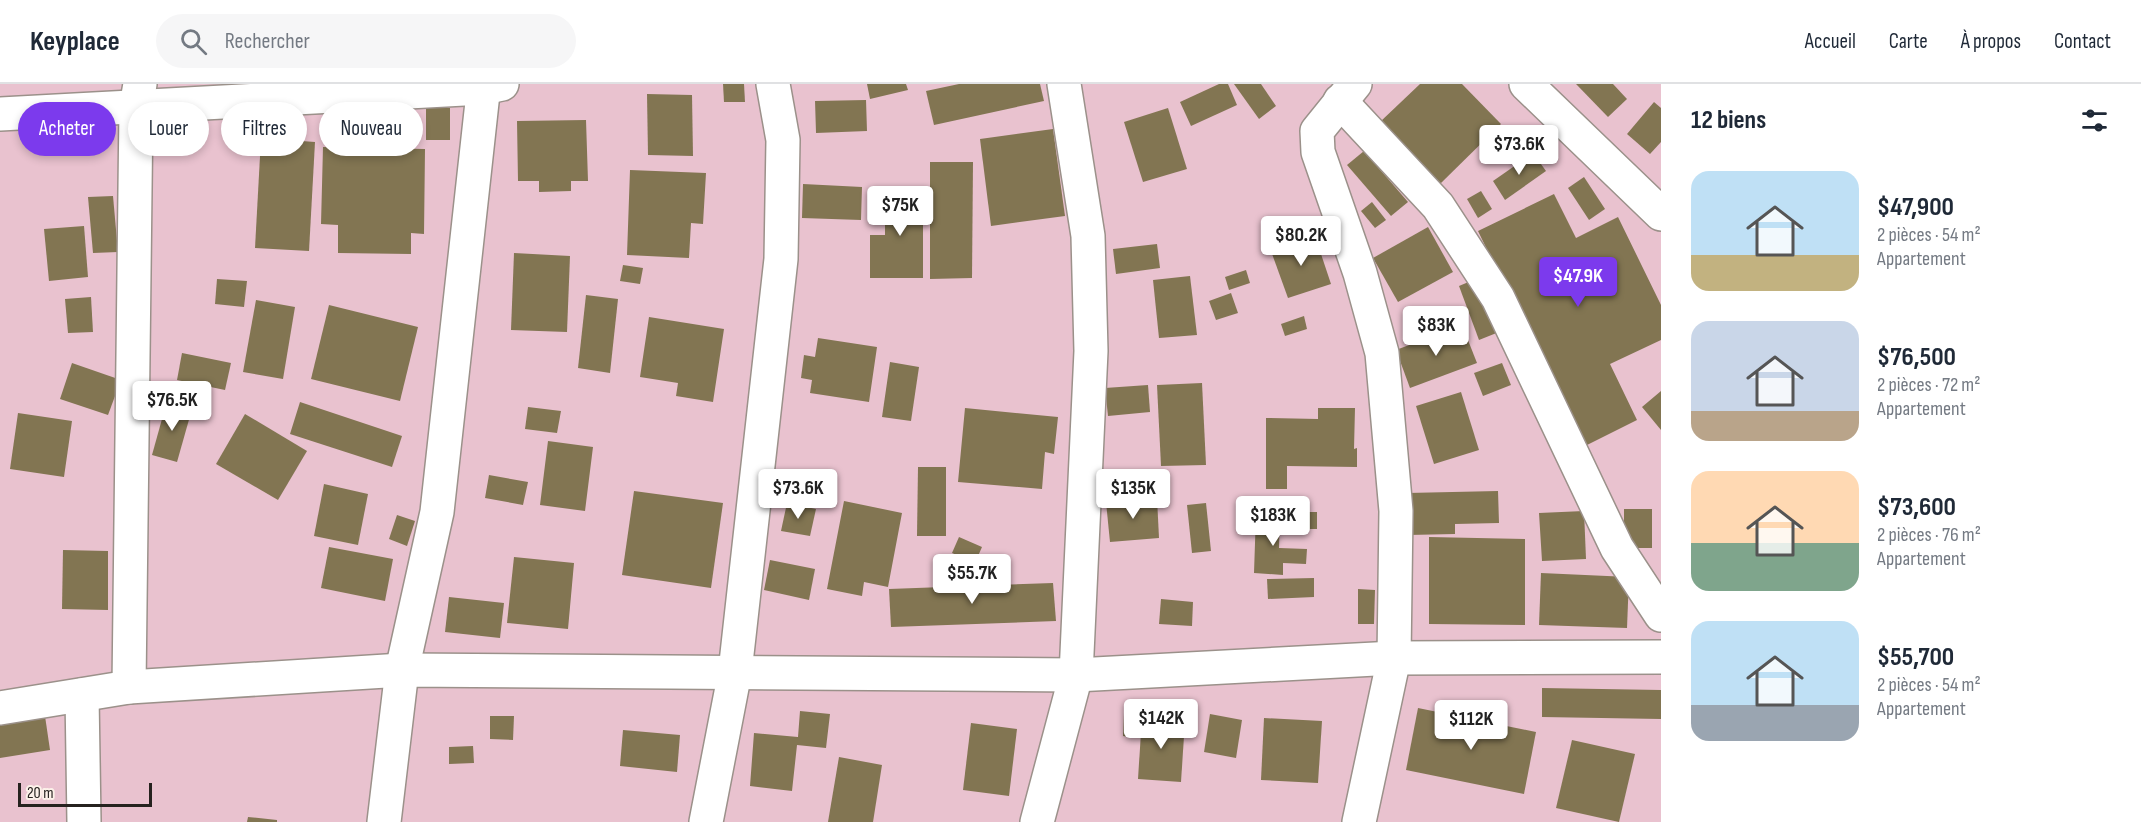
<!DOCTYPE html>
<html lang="fr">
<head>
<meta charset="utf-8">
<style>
	:root { --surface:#fff; --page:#f6f6f7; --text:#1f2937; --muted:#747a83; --line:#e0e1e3; --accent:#7c3aed }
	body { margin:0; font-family:"Sofia Sans Condensed",sans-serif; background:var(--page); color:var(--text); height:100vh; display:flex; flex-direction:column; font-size:22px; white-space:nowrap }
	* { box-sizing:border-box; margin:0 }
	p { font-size:20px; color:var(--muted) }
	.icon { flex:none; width:33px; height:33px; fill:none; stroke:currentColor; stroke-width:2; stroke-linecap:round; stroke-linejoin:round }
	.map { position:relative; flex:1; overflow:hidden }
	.sheet { display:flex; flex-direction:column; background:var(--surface); width:480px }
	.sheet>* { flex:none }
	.hud { position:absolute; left:18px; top:18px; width:570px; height:54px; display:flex; gap:12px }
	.scale { position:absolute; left:18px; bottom:15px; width:134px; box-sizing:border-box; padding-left:6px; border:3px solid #26221f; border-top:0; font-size:16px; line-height:21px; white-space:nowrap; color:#26221f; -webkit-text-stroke:4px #fcf1e9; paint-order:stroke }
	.price { position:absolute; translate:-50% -51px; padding:0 14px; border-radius:6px; background:#fff; color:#222; font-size:20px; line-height:39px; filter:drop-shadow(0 2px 3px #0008) }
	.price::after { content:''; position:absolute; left:50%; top:36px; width:18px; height:14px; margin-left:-9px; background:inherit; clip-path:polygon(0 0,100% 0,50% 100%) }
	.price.active { background:var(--accent); color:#fff }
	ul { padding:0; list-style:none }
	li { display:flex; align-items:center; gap:18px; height:150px; padding:0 30px }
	li span { display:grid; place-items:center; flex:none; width:168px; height:120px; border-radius:18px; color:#555 }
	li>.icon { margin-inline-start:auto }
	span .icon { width:72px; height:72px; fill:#fffc; stroke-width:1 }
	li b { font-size:26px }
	h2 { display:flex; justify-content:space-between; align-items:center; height:72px; padding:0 30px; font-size:26px }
	.chip { padding:0 21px; border-radius:27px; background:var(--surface); box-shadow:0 3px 9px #0003; font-size:21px; line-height:54px }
	.chip.active { background:var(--accent); color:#fff }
	header { display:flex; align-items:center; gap:36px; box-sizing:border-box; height:84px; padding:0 30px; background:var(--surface); border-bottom:2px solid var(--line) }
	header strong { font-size:28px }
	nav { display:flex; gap:33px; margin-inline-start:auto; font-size:21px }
	.search { width:420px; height:54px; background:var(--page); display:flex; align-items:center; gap:15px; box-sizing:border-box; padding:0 21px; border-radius:33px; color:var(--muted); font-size:22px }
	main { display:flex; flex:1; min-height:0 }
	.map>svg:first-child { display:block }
	.green { fill:#e9c2cf }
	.building { fill:#827552 }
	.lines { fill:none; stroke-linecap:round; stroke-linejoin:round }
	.minor-casing { stroke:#9b918a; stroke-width:36 }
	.minor { stroke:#fff; stroke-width:33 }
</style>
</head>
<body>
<header>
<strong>Keyplace</strong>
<div class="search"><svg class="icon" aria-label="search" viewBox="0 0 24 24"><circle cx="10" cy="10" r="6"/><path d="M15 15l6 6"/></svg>Rechercher</div>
<nav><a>Accueil</a><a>Carte</a><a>À propos</a><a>Contact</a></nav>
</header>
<main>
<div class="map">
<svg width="1661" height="738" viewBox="0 0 1661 738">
	<rect width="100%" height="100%" fill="#efe4dc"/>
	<rect class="green" x="0" y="0" width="1661" height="738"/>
	<g class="building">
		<path d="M723,0H744L745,18H724Z"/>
		<path d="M867,0H906L908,6L870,15Z"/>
		<path d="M959,0H1040L1044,17L934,41L926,7Z"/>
		<path d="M1219,0H1228L1237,21L1191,42L1180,18Z"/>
		<path d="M1234,0H1261L1276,22L1259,35Z"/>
		<path d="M1420,0H1462L1501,40L1440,100L1380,38Z"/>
		<path d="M1576,0H1613L1627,15L1608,33Z"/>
		<path d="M647,10L692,11L693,72L648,71Z"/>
		<path d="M866,16L867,47L816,49L815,17Z"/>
		<path d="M1654,18L1661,24V58L1650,70L1627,50Z"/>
		<path d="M426,23L450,24V56H426Z"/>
		<path d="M1168,24L1187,85L1143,98L1124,38Z"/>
		<path d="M586,36L588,97H571V107L539,108V97H518L517,37Z"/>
		<path d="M1053,45L1065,132L991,142L980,55Z"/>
		<path d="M261,54L315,58L309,167L255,164Z"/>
		<path d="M323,63L425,65L424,150L411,149V170L338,169V141L321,140Z"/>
		<path d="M1364,67L1408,118L1391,132L1347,81Z"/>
		<path d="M1533,69L1546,87L1505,116L1493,97Z"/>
		<path d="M930,78H973L972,194L930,195Z"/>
		<path d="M630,86L706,89L703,140L691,139L689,174L627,171Z"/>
		<path d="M1584,93L1605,125L1589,136L1568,104Z"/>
		<path d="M803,100L862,103L861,136L802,134Z"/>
		<path d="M885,105L923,106V194H870V151H885Z"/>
		<path d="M1481,107L1492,125L1478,134L1467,115Z"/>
		<path d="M1554,110L1576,154L1618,133L1661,221V256L1610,280L1637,336L1583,363L1478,147Z"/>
		<path d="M113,112L118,168L93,169L88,113Z"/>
		<path d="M1372,118L1386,136L1375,144L1361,127Z"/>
		<path d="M84,142L88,193L49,197L44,145Z"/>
		<path d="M1428,143L1453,188L1398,218L1373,174Z"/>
		<path d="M1315,152L1331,200L1288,214L1271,167Z"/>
		<path d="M1157,160L1160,184L1116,190L1113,165Z"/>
		<path d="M514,169L570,172L567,248L511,246Z"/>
		<path d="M623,181L643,184L640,200L620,197Z"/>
		<path d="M1246,186L1250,199L1229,206L1225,193Z"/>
		<path d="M1190,192L1197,251L1159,254L1153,196Z"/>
		<path d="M1478,194L1499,248L1479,256L1459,202Z"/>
		<path d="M217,195L247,197L244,223L215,220Z"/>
		<path d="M1231,209L1238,229L1216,236L1209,217Z"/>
		<path d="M586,211L618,215L610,289L578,284Z"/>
		<path d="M91,213L93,248L68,249L65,215Z"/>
		<path d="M256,216L295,223L283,295L243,288Z"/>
		<path d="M329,221L418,243L400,317L311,295Z"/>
		<path d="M1304,232L1307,245L1285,252L1281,240Z"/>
		<path d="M649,233L724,245L713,318L676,312L678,299L640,293Z"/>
		<path d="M1462,241L1477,279L1410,304L1396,266Z"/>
		<path d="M818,254L877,263L869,318L810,309L812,296L801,294L804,271L815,273Z"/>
		<path d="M182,269L231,279L225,306L177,296Z"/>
		<path d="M890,278L919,283L911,337L882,333Z"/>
		<path d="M72,279L121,296L108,331L60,315Z"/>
		<path d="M1502,279L1511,301L1483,312L1474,289Z"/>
		<path d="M1202,299L1206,381L1161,382L1157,301Z"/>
		<path d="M1148,301L1150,328L1108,332L1105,304Z"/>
		<path d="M1661,307V346L1642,323Z"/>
		<path d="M1461,308L1479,366L1434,380L1416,322Z"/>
		<path d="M167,317L192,325L177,378L152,371Z"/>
		<path d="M300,318L402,352L392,383L290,350Z"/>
		<path d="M528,323L561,327L557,349L525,345Z"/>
		<path d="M965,324L1058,333L1054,370L1045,368L1042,405L958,398Z"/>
		<path d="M1318,324H1355L1354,365L1357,364V383L1287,382V405H1266V334L1318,335Z"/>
		<path d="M18,329L72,337L64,393L10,385Z"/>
		<path d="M245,330L307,367L278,416L216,380Z"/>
		<path d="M548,357L593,363L585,427L540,421Z"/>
		<path d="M918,383H946V452H917Z"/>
		<path d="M489,391L528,398L523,421L485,414Z"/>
		<path d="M324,400L368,410L358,461L314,452Z"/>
		<path d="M634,407L723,419L711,504L622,491Z"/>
		<path d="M1498,407L1499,439L1455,440V450L1408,451L1407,409Z"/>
		<path d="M1157,414L1159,454L1110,458L1106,418Z"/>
		<path d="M844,417L902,429L888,503L864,498L862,512L827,505Z"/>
		<path d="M787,419L816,425L810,452L781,447Z"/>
		<path d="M1206,419L1211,467L1192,469L1187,421Z"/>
		<rect x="1624" y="425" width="28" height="39"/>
		<path d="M1584,427L1586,475L1542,477L1539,429Z"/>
		<rect x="1298" y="428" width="19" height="17"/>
		<path d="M1256,429H1280L1279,464L1307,465L1306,480L1283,479V491L1254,489Z"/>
		<path d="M397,431L415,437L407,462L389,455Z"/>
		<path d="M959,453L982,463L975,479L952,469Z"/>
		<path d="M1429,453L1525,455V541L1429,540Z"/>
		<path d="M329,463L393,475L385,517L321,504Z"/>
		<path d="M63,466L108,467V526L62,525Z"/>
		<path d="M514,473L574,479L568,545L507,539Z"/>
		<path d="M770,476L815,485L809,516L764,506Z"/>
		<path d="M1541,489L1629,493L1627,544L1539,541Z"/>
		<path d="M1314,494V513L1268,515L1267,495Z"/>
		<path d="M1053,499L1056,537L891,543L889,505Z"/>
		<path d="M1358,505L1375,506L1374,540H1358Z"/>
		<path d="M449,513L504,519L500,554L445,548Z"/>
		<path d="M1161,515L1193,518L1192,542L1159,540Z"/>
		<path d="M1542,604L1661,606V635L1542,633Z"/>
		<path d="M1418,624L1536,648L1524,710L1406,686Z"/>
		<path d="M800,627L830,630L826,664L797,661L792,707L750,702L754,649L798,653Z"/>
		<path d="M1124,629H1137L1135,654L1123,652Z"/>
		<path d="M1210,630L1242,636L1236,674L1204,668Z"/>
		<path d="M45,632L50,666L0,674V639Z"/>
		<path d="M490,632H514L513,656L490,655Z"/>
		<path d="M1142,633L1185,637L1181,698L1138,695Z"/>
		<path d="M1264,634L1322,637L1318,699L1261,696Z"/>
		<path d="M971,639L1017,645L1009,712L963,706Z"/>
		<path d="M623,646L680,651L677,688L620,682Z"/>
		<path d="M1572,656L1635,670L1619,738L1556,724Z"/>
		<path d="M473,662L474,679L449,680V663Z"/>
		<path d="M839,673L882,681L873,738H828Z"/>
		<path d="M248,733L277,736V738H247Z"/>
	</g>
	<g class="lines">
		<defs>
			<g id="minor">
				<path d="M1355,0L1317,47L1318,68L1360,189L1382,269L1396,427L1394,574L1359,738"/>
				<path d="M1526,0L1661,130"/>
				<path d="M1340,17L1438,122L1498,214L1617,464L1661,531"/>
				<path d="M0,30L483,4L502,0"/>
				<path d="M129,603L136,23L140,0"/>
				<path d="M82,611L84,738"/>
				<path d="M0,624L129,603L402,586L1076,591L1394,574L1661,573"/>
				<path d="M384,738L402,586L437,428L484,0"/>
				<path d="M706,738L735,588L781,175L783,56L773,0"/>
				<path d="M1037,738L1076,591L1091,267L1088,152L1064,0"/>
			</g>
		</defs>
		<use href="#minor" class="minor-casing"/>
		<use href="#minor" class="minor"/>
	</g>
</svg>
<div class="scale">20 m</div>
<b class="price" style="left:1519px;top:92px">$73.6K</b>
<b class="price" style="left:900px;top:153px">$75K</b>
<b class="price" style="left:1301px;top:183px">$80.2K</b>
<b class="price active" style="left:1578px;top:224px">$47.9K</b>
<b class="price" style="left:1436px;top:273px">$83K</b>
<b class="price" style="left:172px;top:348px">$76.5K</b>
<b class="price" style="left:798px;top:436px">$73.6K</b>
<b class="price" style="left:1133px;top:436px">$135K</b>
<b class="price" style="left:1273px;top:463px">$183K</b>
<b class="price" style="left:972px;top:521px">$55.7K</b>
<b class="price" style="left:1161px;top:666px">$142K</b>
<b class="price" style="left:1471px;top:667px">$112K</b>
<div class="hud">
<a class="chip active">Acheter</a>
<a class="chip">Louer</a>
<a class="chip">Filtres</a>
<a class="chip">Nouveau</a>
</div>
</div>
<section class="sheet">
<h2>12 biens<svg class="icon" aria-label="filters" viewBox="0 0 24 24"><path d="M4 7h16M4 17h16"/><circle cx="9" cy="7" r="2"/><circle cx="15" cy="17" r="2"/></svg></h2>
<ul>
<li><span style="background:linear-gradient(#bfe0f5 70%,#c2b280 0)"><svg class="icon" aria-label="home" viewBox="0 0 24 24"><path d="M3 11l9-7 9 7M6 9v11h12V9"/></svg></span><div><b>$47,900</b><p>2 pièces · 54 m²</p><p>Appartement</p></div></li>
<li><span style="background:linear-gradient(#c9d6e8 75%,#b9a48a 0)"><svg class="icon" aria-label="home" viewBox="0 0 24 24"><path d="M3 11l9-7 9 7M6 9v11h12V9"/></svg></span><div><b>$76,500</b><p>2 pièces · 72 m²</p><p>Appartement</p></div></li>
<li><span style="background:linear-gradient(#ffd9b3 60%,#7fa58c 0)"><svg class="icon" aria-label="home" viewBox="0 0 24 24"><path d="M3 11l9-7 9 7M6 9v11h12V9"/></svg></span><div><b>$73,600</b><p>2 pièces · 76 m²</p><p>Appartement</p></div></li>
<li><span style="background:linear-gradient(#bfe0f5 70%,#9aa5b1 0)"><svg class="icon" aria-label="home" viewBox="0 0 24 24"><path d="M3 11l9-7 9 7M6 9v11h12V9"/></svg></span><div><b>$55,700</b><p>2 pièces · 54 m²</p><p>Appartement</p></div></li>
</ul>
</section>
</main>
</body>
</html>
